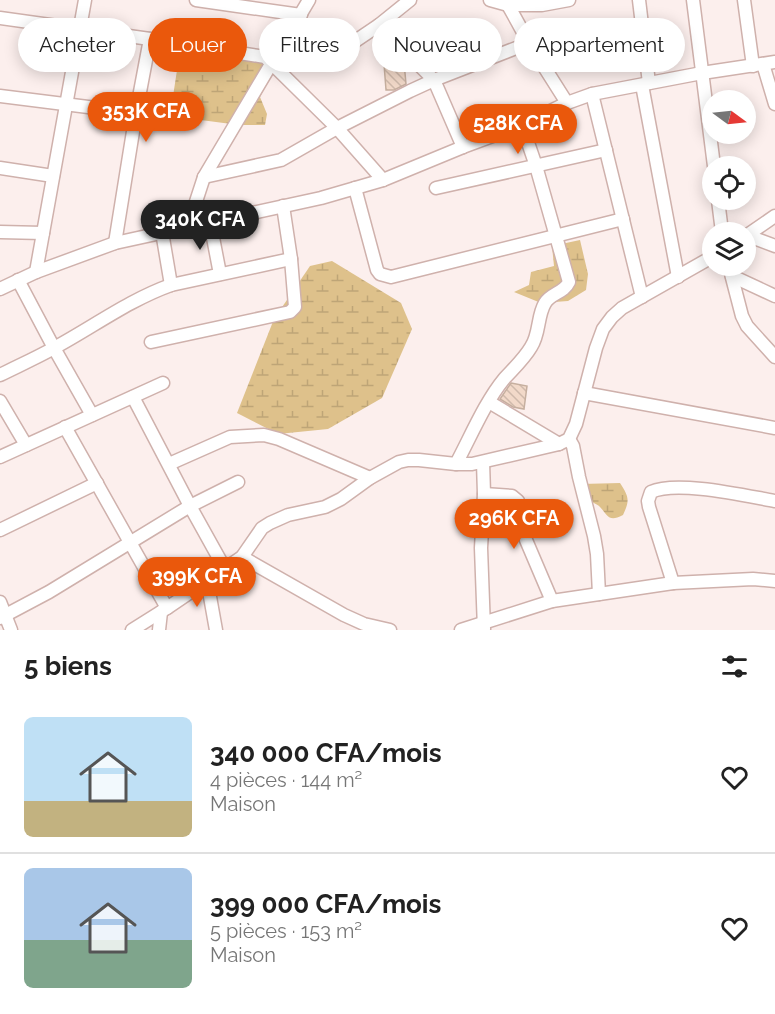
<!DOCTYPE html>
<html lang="fr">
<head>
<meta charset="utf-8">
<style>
	:root { --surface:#fff; --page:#f6f6f6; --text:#222; --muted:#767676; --line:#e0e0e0; --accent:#ea580c }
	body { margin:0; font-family:Raleway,sans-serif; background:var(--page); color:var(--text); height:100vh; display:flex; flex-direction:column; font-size:22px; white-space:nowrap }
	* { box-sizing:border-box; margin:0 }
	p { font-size:20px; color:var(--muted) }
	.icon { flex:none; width:33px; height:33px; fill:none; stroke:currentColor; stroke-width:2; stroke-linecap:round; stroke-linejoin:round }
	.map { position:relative; height:630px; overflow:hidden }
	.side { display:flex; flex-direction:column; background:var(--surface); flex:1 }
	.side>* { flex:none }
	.hud { position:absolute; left:18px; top:18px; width:740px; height:54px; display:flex; gap:12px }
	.needle { width:39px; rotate:105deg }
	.buttons { position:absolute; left:702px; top:90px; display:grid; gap:12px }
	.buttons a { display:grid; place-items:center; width:54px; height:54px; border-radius:50%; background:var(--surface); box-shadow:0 3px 15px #0003; font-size:30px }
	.price { position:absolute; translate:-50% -51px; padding:0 14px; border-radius:21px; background:var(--accent); color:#fff; font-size:20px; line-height:39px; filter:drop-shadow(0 2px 3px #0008) }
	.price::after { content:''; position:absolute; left:50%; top:36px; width:18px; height:14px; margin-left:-9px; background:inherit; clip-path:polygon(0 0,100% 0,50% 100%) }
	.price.current { background:#222; color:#fff }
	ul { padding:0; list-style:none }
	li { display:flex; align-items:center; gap:18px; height:150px; padding:0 24px }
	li+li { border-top:2px solid var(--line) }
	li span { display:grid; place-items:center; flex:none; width:168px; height:120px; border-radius:9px; color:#555 }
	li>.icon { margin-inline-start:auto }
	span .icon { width:72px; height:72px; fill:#fffc; stroke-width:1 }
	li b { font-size:26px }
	h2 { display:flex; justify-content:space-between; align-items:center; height:72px; padding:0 24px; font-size:26px }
	.pill { padding:0 21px; border-radius:27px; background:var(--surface); box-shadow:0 3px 15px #0003; font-size:21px; line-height:54px }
	.pill.current { background:var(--accent); color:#fff }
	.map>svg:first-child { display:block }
	.wetland { fill:url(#wetland-marsh) }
	.building { fill:url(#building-back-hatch); stroke:#c6af9f; stroke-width:1.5 }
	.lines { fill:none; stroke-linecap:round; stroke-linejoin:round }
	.minor-casing { stroke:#cfb1ac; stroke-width:15 }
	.minor { stroke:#fff; stroke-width:12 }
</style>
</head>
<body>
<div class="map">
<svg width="775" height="630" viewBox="0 0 775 630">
	<defs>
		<pattern id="wetland-marsh" width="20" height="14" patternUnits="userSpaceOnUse" patternTransform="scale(1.5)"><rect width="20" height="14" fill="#dec18b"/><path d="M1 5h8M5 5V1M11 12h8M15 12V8" fill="none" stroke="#bea577"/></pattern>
		<pattern id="building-back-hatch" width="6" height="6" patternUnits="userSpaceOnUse" patternTransform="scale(1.5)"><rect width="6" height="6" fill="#f2d9c9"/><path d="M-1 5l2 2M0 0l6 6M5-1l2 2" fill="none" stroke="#cfb9ab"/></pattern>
	</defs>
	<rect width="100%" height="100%" fill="#fcefed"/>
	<g class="wetland">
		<path d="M283,30L285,49L260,97L267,114L265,125H239L170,116L179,57L223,43L268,56Z"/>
		<path d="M580,240L588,274L586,290L568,301L541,303L514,292L529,285L531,272L554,266L552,246Z"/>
		<path d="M332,261L401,303L412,329L382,398L328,429L278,434L237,413L274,319L310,266Z"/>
		<path d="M620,483C629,497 630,500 623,515C608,523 608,515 599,506C598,505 592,502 590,501C585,497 583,490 581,484Z"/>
	</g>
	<g class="building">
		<path d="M404,62L406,84L394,90H386L384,64Z"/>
		<path d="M511,383L527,386L524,409L513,407L500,399Z"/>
	</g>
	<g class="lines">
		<defs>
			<g id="minor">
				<path d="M196,0L301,15"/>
				<path d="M490,0L508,5H542L569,0"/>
				<path d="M639,0L649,83"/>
				<path d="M693,0L714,166"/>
				<path d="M744,0L753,66"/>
				<path d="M508,5L529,43L567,103"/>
				<path d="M0,18L150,39L265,57L337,128L383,180"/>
				<path d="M379,25L434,80L463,147"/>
				<path d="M345,48L379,25L410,0"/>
				<path d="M763,64L775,104"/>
				<path d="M642,85L678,277"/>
				<path d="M592,94L642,297"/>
				<path d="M0,96L136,113"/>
				<path d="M0,168L53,176"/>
				<path d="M204,177L281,160L337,128L410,91L434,80L529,43"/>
				<path d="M355,188L377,270L380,274L391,277L623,219"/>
				<path d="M436,188L606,150"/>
				<path d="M718,200L722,232"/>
				<path d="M210,222L220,274"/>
				<path d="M188,226L204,177L309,0"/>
				<path d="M0,232L43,233"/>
				<path d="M162,232L171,285"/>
				<path d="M746,235L775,246"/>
				<path d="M746,236L775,216"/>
				<path d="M115,243L136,113L150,39"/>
				<path d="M729,266L742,316L747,326L775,357"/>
				<path d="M36,272L85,0"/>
				<path d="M732,276L775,296"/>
				<path d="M18,280L54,348L92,415"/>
				<path d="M0,289L36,272L115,243L321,198L383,180L463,147L522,125L567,103L592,94L702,73L775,62"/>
				<path d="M151,342L290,312L295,307L291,259L283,206"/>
				<path d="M0,375C18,366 36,358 54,348C93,327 129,300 171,285L291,259"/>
				<path d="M584,393L775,428"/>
				<path d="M133,397L190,506L225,569"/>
				<path d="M0,401L26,445"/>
				<path d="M489,402L559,444"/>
				<path d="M65,427L167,608"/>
				<path d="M569,439L573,446L579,477L594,536L597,554L599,594"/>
				<path d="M0,457L163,383"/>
				<path d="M483,462L484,494L481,548L484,629"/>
				<path d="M169,464L230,437L264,435L279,439L370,478"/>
				<path d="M456,464C470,438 485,402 504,379C513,369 524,359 531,347C540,334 537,316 545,303C551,293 564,293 569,282L536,166L522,125"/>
				<path d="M484,494L512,496L518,501L526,540L552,601"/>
				<path d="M0,530L97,483"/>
				<path d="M242,557L344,615L364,624L390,630"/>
				<path d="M207,580L216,630"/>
				<path d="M673,583L649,507L648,501L651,492C677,480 746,496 775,501"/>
				<path d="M0,602L11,630"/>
				<path d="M0,618L49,592L190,506L238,482"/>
				<path d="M132,630L167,608L242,557L262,528L270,523L288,515L325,507L341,499L370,478L399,462L408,460H419L456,464H472L559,444L569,439L576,424L596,348L603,329L612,317L622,308L712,257"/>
				<path d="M159,630L161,612"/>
				<path d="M461,630L552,601L673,583L753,579L775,581"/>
			</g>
		</defs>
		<use href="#minor" class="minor-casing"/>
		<use href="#minor" class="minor"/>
	</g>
</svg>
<div class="buttons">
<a><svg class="needle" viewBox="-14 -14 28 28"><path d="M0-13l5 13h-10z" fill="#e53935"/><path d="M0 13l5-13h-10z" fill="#767676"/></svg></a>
<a><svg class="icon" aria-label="locate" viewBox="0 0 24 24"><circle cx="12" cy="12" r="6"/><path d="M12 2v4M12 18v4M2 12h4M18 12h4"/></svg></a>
<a><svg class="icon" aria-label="layers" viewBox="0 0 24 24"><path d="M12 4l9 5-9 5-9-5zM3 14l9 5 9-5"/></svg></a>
</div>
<b class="price" style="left:146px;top:143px">353K CFA</b>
<b class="price" style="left:518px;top:155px">528K CFA</b>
<b class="price current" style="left:200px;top:251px">340K CFA</b>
<b class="price" style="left:514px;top:550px">296K CFA</b>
<b class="price" style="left:197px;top:608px">399K CFA</b>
<div class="hud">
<a class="pill">Acheter</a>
<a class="pill current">Louer</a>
<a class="pill">Filtres</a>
<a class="pill">Nouveau</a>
<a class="pill">Appartement</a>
</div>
</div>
<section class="side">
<h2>5 biens<svg class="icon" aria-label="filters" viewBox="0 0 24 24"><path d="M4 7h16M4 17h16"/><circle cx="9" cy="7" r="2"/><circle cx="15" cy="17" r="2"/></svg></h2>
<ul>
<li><span style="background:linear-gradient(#bfe0f5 70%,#c2b280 0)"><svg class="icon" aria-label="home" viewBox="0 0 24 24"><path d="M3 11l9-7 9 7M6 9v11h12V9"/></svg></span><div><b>340 000 CFA/mois</b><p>4 pièces · 144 m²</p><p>Maison</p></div><svg class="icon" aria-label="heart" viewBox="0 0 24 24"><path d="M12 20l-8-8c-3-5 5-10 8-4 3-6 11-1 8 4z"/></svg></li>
<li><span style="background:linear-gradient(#a9c7e8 60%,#7fa58c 0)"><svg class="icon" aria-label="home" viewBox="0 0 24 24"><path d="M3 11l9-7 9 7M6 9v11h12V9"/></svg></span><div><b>399 000 CFA/mois</b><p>5 pièces · 153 m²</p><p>Maison</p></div><svg class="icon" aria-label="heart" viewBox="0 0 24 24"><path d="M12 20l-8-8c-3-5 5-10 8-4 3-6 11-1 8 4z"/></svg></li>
</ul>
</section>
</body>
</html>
